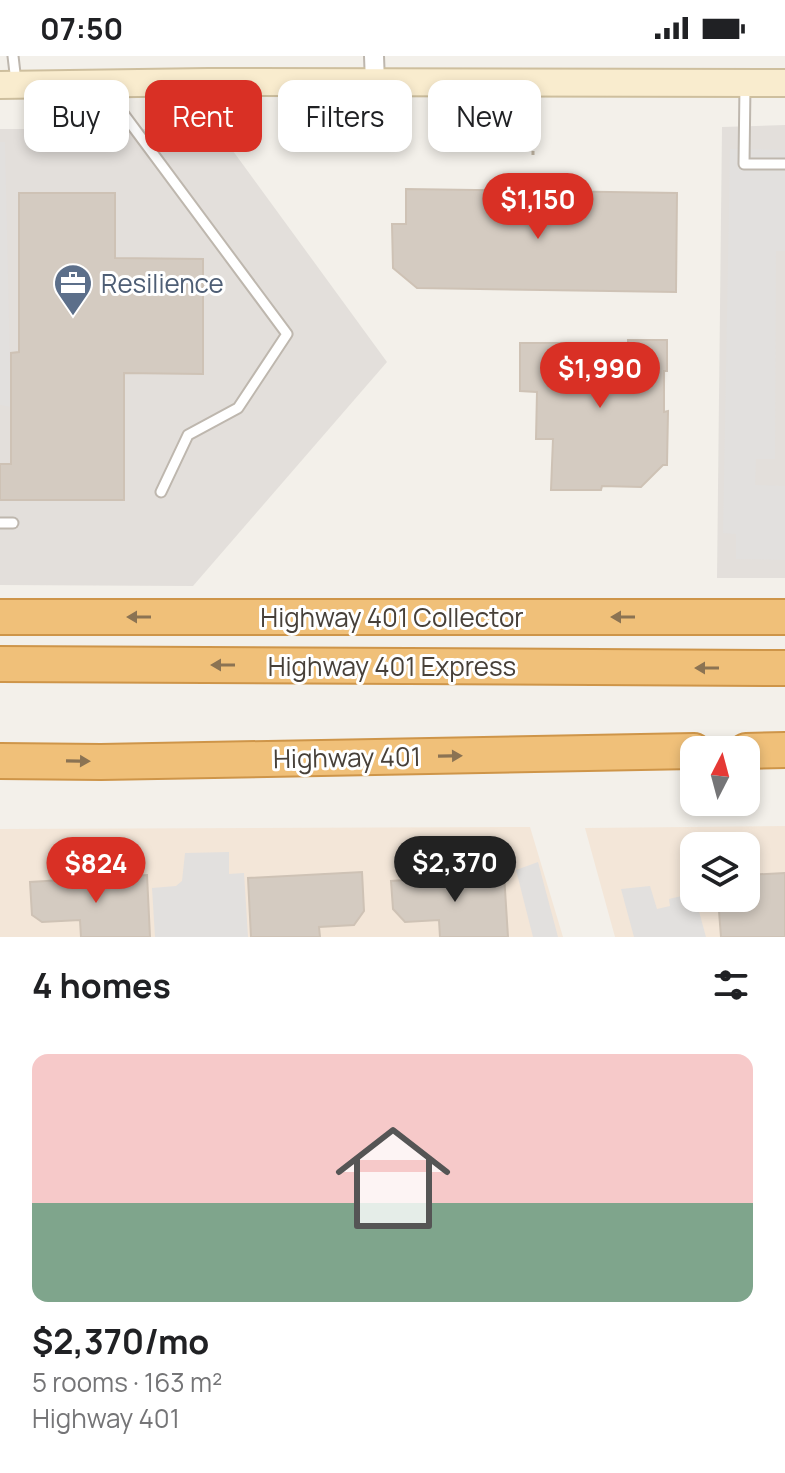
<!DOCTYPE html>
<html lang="en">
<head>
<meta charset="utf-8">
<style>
	:root { --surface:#fff; --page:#f2f2f2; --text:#202124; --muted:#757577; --line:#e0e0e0; --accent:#d93025 }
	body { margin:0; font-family:Manrope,sans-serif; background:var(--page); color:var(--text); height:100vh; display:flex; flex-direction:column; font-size:30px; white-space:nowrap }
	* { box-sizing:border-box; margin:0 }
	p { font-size:26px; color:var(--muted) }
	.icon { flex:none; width:44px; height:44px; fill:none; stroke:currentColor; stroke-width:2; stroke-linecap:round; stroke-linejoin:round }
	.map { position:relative; height:881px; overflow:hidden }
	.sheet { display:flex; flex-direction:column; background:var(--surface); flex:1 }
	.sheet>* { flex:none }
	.guide { position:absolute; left:24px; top:24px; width:738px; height:72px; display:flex; gap:16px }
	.needle { width:52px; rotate:6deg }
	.buttons { position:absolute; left:680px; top:680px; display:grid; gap:16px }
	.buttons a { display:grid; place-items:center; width:80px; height:80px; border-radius:16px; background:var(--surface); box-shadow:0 4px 12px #0003; font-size:40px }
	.price { position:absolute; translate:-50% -68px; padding:0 18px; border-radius:28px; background:var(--accent); color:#fff; font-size:26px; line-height:52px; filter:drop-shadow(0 2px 4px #0008) }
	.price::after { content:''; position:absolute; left:50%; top:48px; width:24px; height:18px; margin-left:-12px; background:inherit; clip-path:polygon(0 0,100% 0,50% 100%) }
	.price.active { background:#222; color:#fff }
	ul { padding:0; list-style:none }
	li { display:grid; align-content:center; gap:16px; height:424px; padding:0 32px }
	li+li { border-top:2px solid var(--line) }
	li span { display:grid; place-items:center; height:248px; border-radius:16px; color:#555 }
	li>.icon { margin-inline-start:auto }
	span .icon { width:144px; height:144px; fill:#fffc; stroke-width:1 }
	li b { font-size:34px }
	h2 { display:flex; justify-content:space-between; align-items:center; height:96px; padding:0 32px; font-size:34px }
	.pill { padding:0 28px; border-radius:16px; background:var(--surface); box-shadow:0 4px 12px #0003; font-size:28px; line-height:72px }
	.pill.active { background:var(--accent); color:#fff }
	.status { display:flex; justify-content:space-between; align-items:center; height:56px; padding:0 40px; background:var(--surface); direction:ltr }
	.status svg { height:22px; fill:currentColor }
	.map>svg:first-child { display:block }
	.commercial { fill:#f3e6d8; fill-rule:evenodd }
	.industrial { fill:#e3dfdb }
	.parking { fill:#e2e0de }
	.building { fill:#d4cbc1; stroke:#cec2b5; stroke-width:2 }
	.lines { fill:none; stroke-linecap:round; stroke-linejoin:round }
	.lane-casing { stroke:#beb7ae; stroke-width:13 }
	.street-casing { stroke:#beb7ae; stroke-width:22 }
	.secondary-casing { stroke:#cebf9e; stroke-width:30 }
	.highway-casing { stroke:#ce9549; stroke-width:38 }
	.path { stroke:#beb2a0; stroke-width:3; stroke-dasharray:4 4; stroke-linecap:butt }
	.lane { stroke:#fff; stroke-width:9 }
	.street { stroke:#fff; stroke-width:18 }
	.secondary { stroke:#f9ecce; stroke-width:26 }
	.highway { stroke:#f0c079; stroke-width:34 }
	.oneway { fill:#8b7353 }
	.labels { text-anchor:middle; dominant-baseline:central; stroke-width:6; stroke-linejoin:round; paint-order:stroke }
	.service-label { font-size:26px; fill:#4e5e75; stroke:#fff; text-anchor:start }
	.street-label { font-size:26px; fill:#474039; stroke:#fff }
</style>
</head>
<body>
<div class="status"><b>07:50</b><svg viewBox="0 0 49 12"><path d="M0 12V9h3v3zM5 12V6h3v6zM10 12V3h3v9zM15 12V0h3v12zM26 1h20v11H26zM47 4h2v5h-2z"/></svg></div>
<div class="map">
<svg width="785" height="881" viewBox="0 0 785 881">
	<rect width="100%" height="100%" fill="#f3f0ea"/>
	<g class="commercial">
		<path d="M785,770V881H615L585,772ZM694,790H746V842H694Z"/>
		<path d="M530,771L563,881H0V773Z"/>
	</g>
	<g class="industrial">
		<path d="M785,69V522H717L722,71Z"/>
		<path d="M0,73H217L387,306L193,530L0,529Z"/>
	</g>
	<g class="parking">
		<path d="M0,86H5L11,351L0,349Z"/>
		<path d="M730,93L785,94V195H776L775,403H756L755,429L785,430V504L736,503V478L723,477Z"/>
		<path d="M229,796V818L244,817L248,881H155L152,832L176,830L182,825L185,797Z"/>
		<path d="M538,806L558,881H533L516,814Z"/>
		<path d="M650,830L657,853L670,850L669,843L694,837L706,881H634L621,833Z"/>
	</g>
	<g class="building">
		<path d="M406,133L677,137L676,236L417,232L393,212L392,168H406Z"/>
		<path d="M19,137H115V202L203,203V318L124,317V444H0V408H11V297L19,296Z"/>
		<path d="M628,284H667V315H664V356L668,355L667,409H663L641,431L602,430L601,434H551L553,383H536L537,336L520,335V287H628Z"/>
		<path d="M362,816L364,855L354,869L319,871L320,881H251L248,822Z"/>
		<path d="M785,817V881H721L718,842H746V819Z"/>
		<path d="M504,818L508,881H440L439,864L405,866L393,853L391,825Z"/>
		<path d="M147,819L150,881H81L80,864L42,866L32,859L30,826Z"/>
	</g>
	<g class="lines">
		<defs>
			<g id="lane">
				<path d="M13,0L16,26"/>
				<path d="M745,29L744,108H785"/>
				<path d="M105,33L287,278L238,352L188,379L161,436"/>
				<path d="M0,467H13"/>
			</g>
			<path id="street" d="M374,0L375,27"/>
			<path id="secondary" d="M0,29L208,26L785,27"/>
			<g id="highway">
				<path d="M0,561H785"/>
				<path d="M0,608L785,612"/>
				<path d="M746,695L785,694"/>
				<path d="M0,705L101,706L694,695"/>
			</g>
		</defs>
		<use href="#lane" class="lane-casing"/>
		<use href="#street" class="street-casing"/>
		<use href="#secondary" class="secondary-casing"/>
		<use href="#highway" class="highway-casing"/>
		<path class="path" d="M533,47V99"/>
		<use href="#lane" class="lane"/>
		<use href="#street" class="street"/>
		<use href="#secondary" class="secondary"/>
		<use href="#highway" class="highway"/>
	</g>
	<defs><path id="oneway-solid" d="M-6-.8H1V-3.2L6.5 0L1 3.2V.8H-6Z" transform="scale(2)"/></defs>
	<g class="oneway">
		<use href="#oneway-solid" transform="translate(139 561) rotate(180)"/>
		<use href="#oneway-solid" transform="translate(623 561) rotate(-180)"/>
		<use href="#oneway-solid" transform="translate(223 609) rotate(-180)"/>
		<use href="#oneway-solid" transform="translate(707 612) rotate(-180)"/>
		<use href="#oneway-solid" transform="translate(450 700) rotate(-1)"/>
		<use href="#oneway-solid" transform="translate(78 705) rotate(1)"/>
	</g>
	<defs>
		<symbol id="office-pin" viewBox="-11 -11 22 30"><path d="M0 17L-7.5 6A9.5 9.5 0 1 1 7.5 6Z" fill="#5c6f8a" stroke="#fff"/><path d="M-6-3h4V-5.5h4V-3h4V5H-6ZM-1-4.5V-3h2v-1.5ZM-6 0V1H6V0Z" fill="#fff"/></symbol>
	</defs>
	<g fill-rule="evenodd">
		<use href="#office-pin" x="51" y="205" width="44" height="60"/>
	</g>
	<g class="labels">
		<g class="service-label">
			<text x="101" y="227">Resilience</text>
		</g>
		<g class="street-label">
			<text x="392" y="561">Highway 401 Collector</text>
			<text x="392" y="610">Highway 401 Express</text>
			<text transform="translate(347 701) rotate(-1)">Highway 401</text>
		</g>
	</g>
</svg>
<div class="buttons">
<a><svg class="needle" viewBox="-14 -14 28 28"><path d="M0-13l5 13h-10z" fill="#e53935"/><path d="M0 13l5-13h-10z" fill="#757577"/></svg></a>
<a><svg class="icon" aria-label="layers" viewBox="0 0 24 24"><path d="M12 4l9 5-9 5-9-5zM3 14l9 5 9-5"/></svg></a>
</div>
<b class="price" style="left:538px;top:185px">$1,150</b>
<b class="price" style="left:600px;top:354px">$1,990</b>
<b class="price active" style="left:455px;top:848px">$2,370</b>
<b class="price" style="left:96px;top:849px">$824</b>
<div class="guide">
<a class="pill">Buy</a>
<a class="pill active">Rent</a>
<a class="pill">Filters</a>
<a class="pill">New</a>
</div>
</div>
<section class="sheet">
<h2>4 homes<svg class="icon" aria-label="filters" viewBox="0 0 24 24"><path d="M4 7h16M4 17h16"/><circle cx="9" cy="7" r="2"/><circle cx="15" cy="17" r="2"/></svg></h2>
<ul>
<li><span style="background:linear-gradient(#f6c9c9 60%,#7fa58c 0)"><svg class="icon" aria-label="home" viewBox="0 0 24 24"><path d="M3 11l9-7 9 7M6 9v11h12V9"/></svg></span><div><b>$2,370/mo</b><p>5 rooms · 163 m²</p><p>Highway 401</p></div></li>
</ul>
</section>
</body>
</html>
